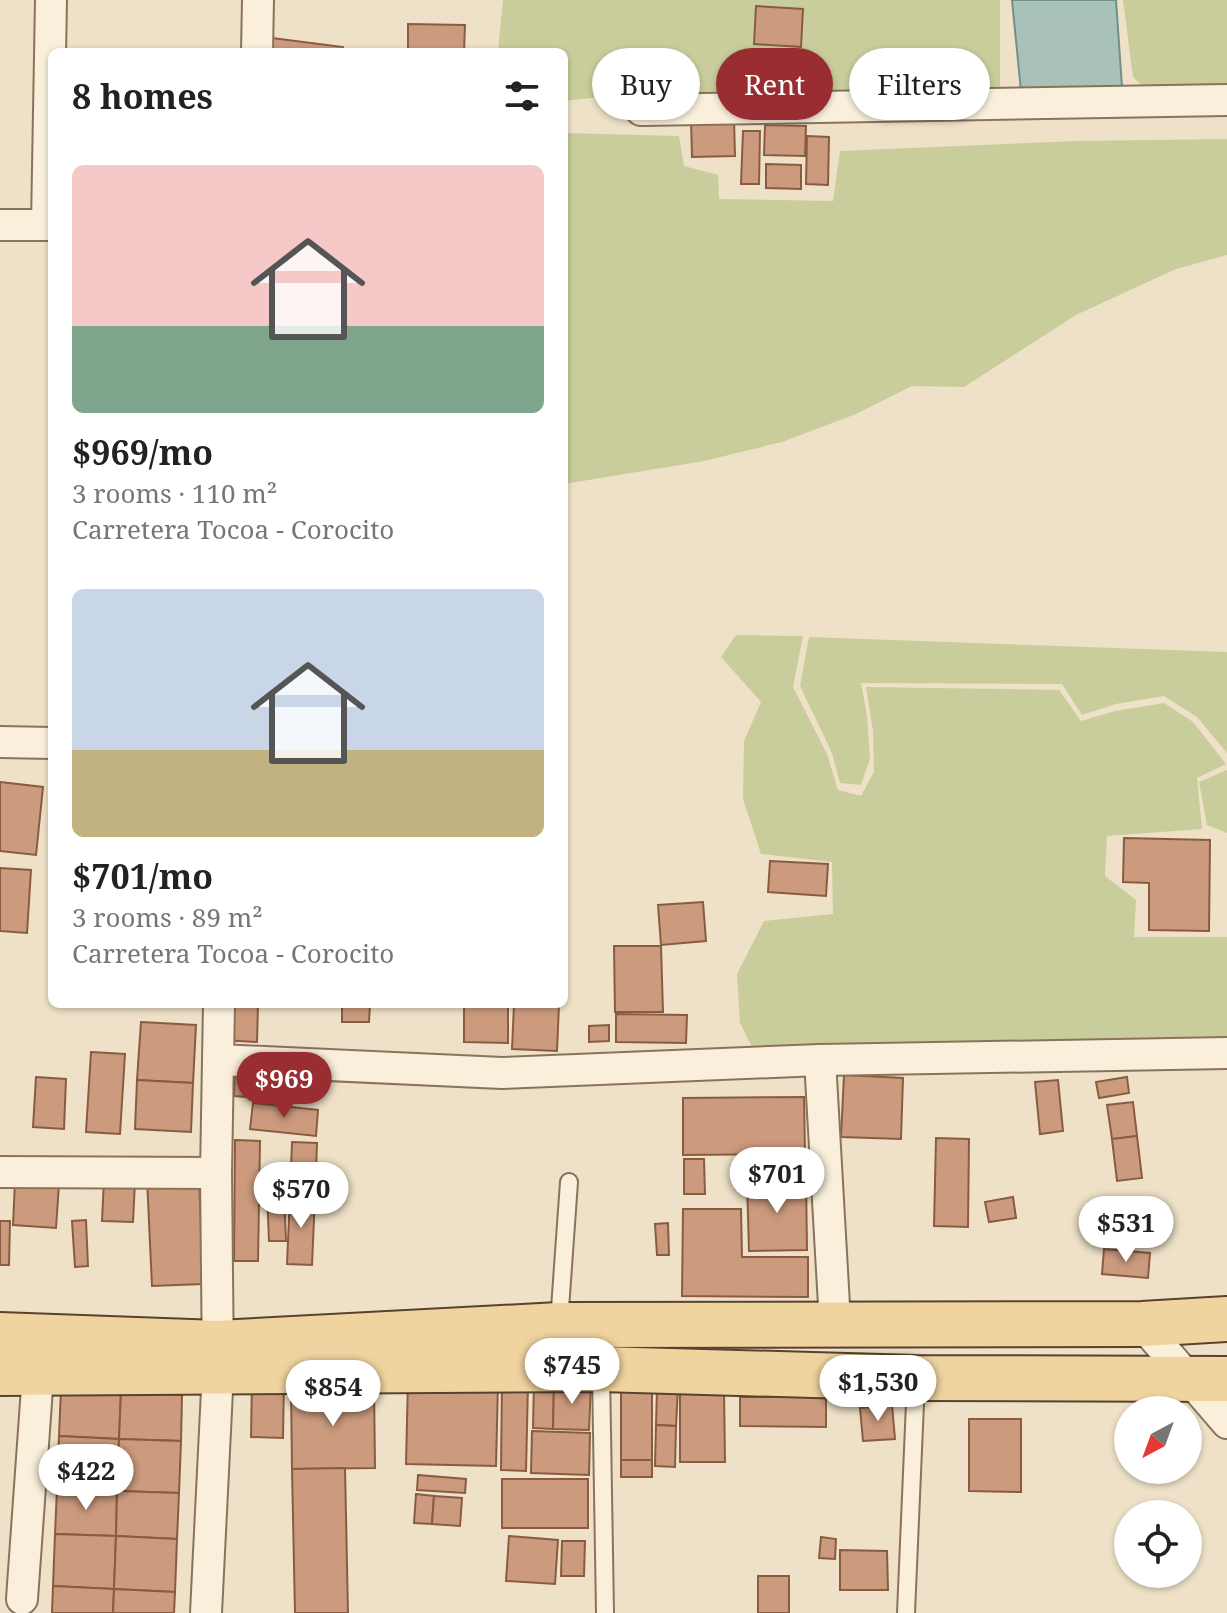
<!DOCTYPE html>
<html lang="en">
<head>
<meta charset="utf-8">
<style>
	:root { --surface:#fff; --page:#f6f6f6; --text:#222; --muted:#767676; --accent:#992d32 }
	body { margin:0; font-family:"Noto Serif",serif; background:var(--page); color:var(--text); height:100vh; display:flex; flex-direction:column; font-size:30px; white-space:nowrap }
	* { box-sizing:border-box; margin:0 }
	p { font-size:26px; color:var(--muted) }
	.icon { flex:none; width:44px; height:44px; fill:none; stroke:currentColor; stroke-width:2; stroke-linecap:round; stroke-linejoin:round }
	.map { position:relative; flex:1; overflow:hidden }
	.sheet { position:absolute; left:48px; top:48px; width:520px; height:960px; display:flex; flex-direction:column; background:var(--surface); border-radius:12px; box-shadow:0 2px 6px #0004 }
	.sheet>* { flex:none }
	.hud { position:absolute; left:592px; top:48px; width:514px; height:72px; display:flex; gap:16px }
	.needle { width:52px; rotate:221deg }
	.buttons { position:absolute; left:1114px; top:1396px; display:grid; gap:16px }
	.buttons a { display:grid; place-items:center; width:88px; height:88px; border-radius:50%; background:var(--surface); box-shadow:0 2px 6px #0004; font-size:40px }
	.price { position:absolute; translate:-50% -68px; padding:0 18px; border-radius:28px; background:#fff; color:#222; font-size:26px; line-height:52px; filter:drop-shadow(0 2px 4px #0008) }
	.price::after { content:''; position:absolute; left:50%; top:48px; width:24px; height:18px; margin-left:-12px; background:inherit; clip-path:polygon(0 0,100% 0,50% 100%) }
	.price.selected { background:var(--accent); color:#fff }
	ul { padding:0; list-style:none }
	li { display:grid; align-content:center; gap:16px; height:424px; padding:0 24px }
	li span { display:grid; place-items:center; height:248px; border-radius:12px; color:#555 }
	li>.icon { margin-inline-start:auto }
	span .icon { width:144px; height:144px; fill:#fffc; stroke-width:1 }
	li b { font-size:34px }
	h2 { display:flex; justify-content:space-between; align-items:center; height:96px; padding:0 24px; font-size:34px }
	.chip { padding:0 28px; border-radius:36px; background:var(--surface); box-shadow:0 2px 6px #0004; font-size:28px; line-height:72px }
	.chip.selected { background:var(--accent); color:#fff }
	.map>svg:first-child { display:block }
	.green { fill:#c9cd9b }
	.water { fill:#a8c2ba; stroke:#6f9187; stroke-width:2 }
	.building { fill:#cc9b7e; stroke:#895c42; stroke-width:2 }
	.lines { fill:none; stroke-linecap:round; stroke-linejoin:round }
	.lane-casing { stroke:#8a735c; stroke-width:20 }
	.street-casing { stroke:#8a735c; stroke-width:34 }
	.primary-casing { stroke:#584130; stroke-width:48 }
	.lane { stroke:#f9efdb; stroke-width:16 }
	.street { stroke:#f9efdb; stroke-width:30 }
	.primary { stroke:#f0d4a0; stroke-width:44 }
</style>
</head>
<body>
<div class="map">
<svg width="1227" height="1613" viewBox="0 0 1227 1613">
	<rect width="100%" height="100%" fill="#eee1c7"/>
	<g class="green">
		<path d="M503,0H1000V89L636,93L564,101V52H498Z"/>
		<path d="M1123,0H1227V88L1148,92L1133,77Z"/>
		<path d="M564,133L679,136L684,166L718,175L719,199L833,201L840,151L1078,141L1227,139V255L1176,269L1076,315L964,387L912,386L856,414L782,442L704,461L564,484Z"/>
		<path d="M736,635L803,636L793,687L827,754L838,790L861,796L874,772L873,731L866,687L1059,690L1081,721L1115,711L1164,703L1193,722L1226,764L1197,778L1202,829L1107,836L1105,876L1136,900L1134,937H1227V1046L754,1051L740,1023L737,974L764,921L833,914L832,862L761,854L743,799L744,741L761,702L721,657Z"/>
		<path d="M809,637L1227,652V753L1197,717L1164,696L1116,704L1082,715L1062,684L861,683L867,716L870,759L861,785L840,783L832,753L800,686Z"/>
		<path d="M1227,770V833L1207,825L1199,782Z"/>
	</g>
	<path class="water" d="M1012,0H1116L1122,87L1021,91Z"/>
	<g class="building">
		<path d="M756,6L803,9L801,47L754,44Z"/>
		<path d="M408,24L465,25L464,52H408Z"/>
		<path d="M272,38L343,47L342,52H270Z"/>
		<path d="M734,118L735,156L692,157L691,119Z"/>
		<path d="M765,125L806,126L805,156L764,155Z"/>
		<path d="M743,131H760L759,184H741Z"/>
		<path d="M807,136L829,137L828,185L806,184Z"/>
		<path d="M766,164L801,165V189L766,188Z"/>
		<path d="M0,782L43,787L36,855L0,851Z"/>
		<path d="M1124,838L1210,840L1209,931L1149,930V883L1123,882Z"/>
		<path d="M770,861L828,864L826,896L768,892Z"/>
		<path d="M0,868L31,870L27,933L0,931Z"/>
		<path d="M703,902L706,941L661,945L658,905Z"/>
		<path d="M614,946H661L663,1012H615Z"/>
		<path d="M223,1004H258L257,1042L221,1040Z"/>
		<path d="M342,1004H370L369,1022H342Z"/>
		<path d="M464,1004H508V1043L464,1042Z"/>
		<path d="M514,1004H559L557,1051L512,1049Z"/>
		<path d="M616,1014L687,1015L686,1043L616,1042Z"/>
		<path d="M141,1022L196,1025L193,1083L137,1080Z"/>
		<path d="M609,1025V1041L589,1042V1026Z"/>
		<path d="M91,1052L125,1054L120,1134L86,1132Z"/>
		<path d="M235,1071L314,1076L312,1101L234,1096Z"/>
		<path d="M844,1075L903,1078L901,1139L841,1137Z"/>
		<path d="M36,1077L66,1079L64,1129L33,1127Z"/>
		<path d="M1127,1077L1129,1093L1099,1098L1096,1082Z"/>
		<path d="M137,1080L193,1083L191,1132L135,1129Z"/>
		<path d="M1058,1080L1063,1131L1040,1134L1035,1082Z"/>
		<path d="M804,1097L805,1154L683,1155V1098Z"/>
		<path d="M1133,1102L1137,1136L1112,1139L1107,1105Z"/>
		<path d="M253,1103L318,1110L316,1136L250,1129Z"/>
		<path d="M1137,1136L1142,1178L1117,1181L1112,1139Z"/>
		<path d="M936,1138L969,1139L968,1227L934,1226Z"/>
		<path d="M235,1140L260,1141L258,1261H234Z"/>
		<path d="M292,1142L317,1143L315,1196L290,1195Z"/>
		<path d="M684,1159H704L705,1194H684Z"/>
		<path d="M199,1177L203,1284L152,1286L147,1179Z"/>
		<path d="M104,1179L135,1181L133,1222L102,1221Z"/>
		<path d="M806,1180L807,1250L749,1251L747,1181Z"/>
		<path d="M15,1181L59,1184L56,1228L13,1225Z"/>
		<path d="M284,1192L286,1241H269L267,1193Z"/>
		<path d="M290,1195L315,1196L312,1265L287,1264Z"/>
		<path d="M1013,1197L1016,1218L989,1222L985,1202Z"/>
		<path d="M683,1209H741L742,1257H808V1297L682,1296Z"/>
		<path d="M86,1220L88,1266L75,1267L72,1221Z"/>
		<path d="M0,1221H10L9,1265H0Z"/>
		<path d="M668,1223L669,1255H657L655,1224Z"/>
		<path d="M1104,1249L1150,1253L1148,1278L1102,1274Z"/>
		<path d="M408,1379L498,1382L496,1466L406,1464Z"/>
		<path d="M252,1382L284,1383L283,1438L251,1437Z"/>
		<path d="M502,1382L528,1383L526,1471L501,1470Z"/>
		<path d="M534,1382L554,1383L553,1429L533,1428Z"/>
		<path d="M554,1383L591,1384L589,1430L553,1429Z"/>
		<path d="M374,1386L375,1468L292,1469L291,1387Z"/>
		<rect x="621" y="1387" width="31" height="73"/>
		<path d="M657,1387L678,1388L676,1426L656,1425Z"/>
		<path d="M61,1389L121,1392L119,1439L59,1436Z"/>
		<path d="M680,1389H724L725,1462H680Z"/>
		<path d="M121,1392L182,1395L181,1441L119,1439Z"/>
		<path d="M740,1397H826V1427L740,1426Z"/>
		<path d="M892,1405L895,1439L863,1441L860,1408Z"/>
		<path d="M969,1419H1021V1492L969,1491Z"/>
		<path d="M656,1425L676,1426L675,1467L655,1466Z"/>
		<path d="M532,1431L590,1433L589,1475L531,1473Z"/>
		<path d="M59,1436L119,1439L117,1491L57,1488Z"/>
		<path d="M119,1439L181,1441L179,1493L117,1491Z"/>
		<rect x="621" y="1460" width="31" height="17"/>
		<path d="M345,1468L348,1613H295L292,1469Z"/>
		<path d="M418,1475L466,1479L465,1493L417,1490Z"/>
		<rect x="502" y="1479" width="86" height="49"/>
		<path d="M57,1488L117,1491L116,1536L55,1534Z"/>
		<path d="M117,1491L179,1493L177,1539L116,1536Z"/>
		<path d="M416,1494L434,1496L432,1524L414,1523Z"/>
		<path d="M434,1496L462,1498L460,1526L432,1524Z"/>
		<path d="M55,1534L116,1536L114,1589L53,1586Z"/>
		<path d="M116,1536L177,1539L175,1592L114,1589Z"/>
		<path d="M509,1536L558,1540L555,1584L506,1581Z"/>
		<path d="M821,1537L836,1539L835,1559L819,1558Z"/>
		<path d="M562,1541H585L584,1576H561Z"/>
		<path d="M840,1550L887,1551L888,1590H840Z"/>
		<rect x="758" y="1576" width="31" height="37"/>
		<path d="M53,1586L114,1589L113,1613H52Z"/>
		<path d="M114,1589L175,1592L174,1613H113Z"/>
	</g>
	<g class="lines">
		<defs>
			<g id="lane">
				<path d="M559,1323L569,1182"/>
				<path d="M601,1371L605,1613"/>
				<path d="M906,1613L916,1380"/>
			</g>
			<g id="street">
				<path d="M257,52L258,0"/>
				<path d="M641,110L1227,100"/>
				<path d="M0,225H52"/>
				<path d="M47,225L51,0"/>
				<path d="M0,742L52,743"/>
				<path d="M219,1060L502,1073L820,1060L1227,1053"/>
				<path d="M820,1060L835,1323"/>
				<path d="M0,1172L216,1173"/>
				<path d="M1142,1324L1227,1423"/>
				<path d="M22,1599L38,1374"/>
				<path d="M206,1613L218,1370L216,1173L219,1004"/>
			</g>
			<g id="primary">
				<path d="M0,1335L218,1343L559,1325L1142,1324L1227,1319"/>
				<path d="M0,1373L601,1369L916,1378L1227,1379"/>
			</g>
		</defs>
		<use href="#lane" class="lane-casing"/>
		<use href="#street" class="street-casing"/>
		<use href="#primary" class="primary-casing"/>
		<use href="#lane" class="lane"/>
		<use href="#street" class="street"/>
		<use href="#primary" class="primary"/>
	</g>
</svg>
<div class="buttons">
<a><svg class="needle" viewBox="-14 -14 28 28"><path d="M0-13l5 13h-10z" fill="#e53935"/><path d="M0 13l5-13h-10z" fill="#767676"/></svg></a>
<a><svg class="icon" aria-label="locate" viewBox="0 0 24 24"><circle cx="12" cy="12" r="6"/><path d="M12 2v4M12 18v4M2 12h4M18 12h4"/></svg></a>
</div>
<b class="price selected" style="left:284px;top:1120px">$969</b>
<b class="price" style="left:777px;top:1215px">$701</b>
<b class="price" style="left:301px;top:1230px">$570</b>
<b class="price" style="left:1126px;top:1264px">$531</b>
<b class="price" style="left:572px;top:1406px">$745</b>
<b class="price" style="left:878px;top:1423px">$1,530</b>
<b class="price" style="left:333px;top:1428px">$854</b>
<b class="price" style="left:86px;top:1512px">$422</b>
<div class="hud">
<a class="chip">Buy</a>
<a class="chip selected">Rent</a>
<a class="chip">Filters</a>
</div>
<section class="sheet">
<h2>8 homes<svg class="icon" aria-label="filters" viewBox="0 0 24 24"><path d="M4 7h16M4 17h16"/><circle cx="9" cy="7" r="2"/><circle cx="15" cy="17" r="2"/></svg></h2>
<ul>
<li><span style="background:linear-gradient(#f6c9c9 65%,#7fa58c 0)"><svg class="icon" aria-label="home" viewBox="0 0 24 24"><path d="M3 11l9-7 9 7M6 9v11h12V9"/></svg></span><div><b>$969/mo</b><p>3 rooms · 110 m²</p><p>Carretera Tocoa - Corocito</p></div></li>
<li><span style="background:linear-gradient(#c9d6e8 65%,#c2b280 0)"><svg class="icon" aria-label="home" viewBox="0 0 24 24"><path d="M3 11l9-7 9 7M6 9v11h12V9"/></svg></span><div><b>$701/mo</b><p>3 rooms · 89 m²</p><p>Carretera Tocoa - Corocito</p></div></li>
</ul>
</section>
</div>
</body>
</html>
